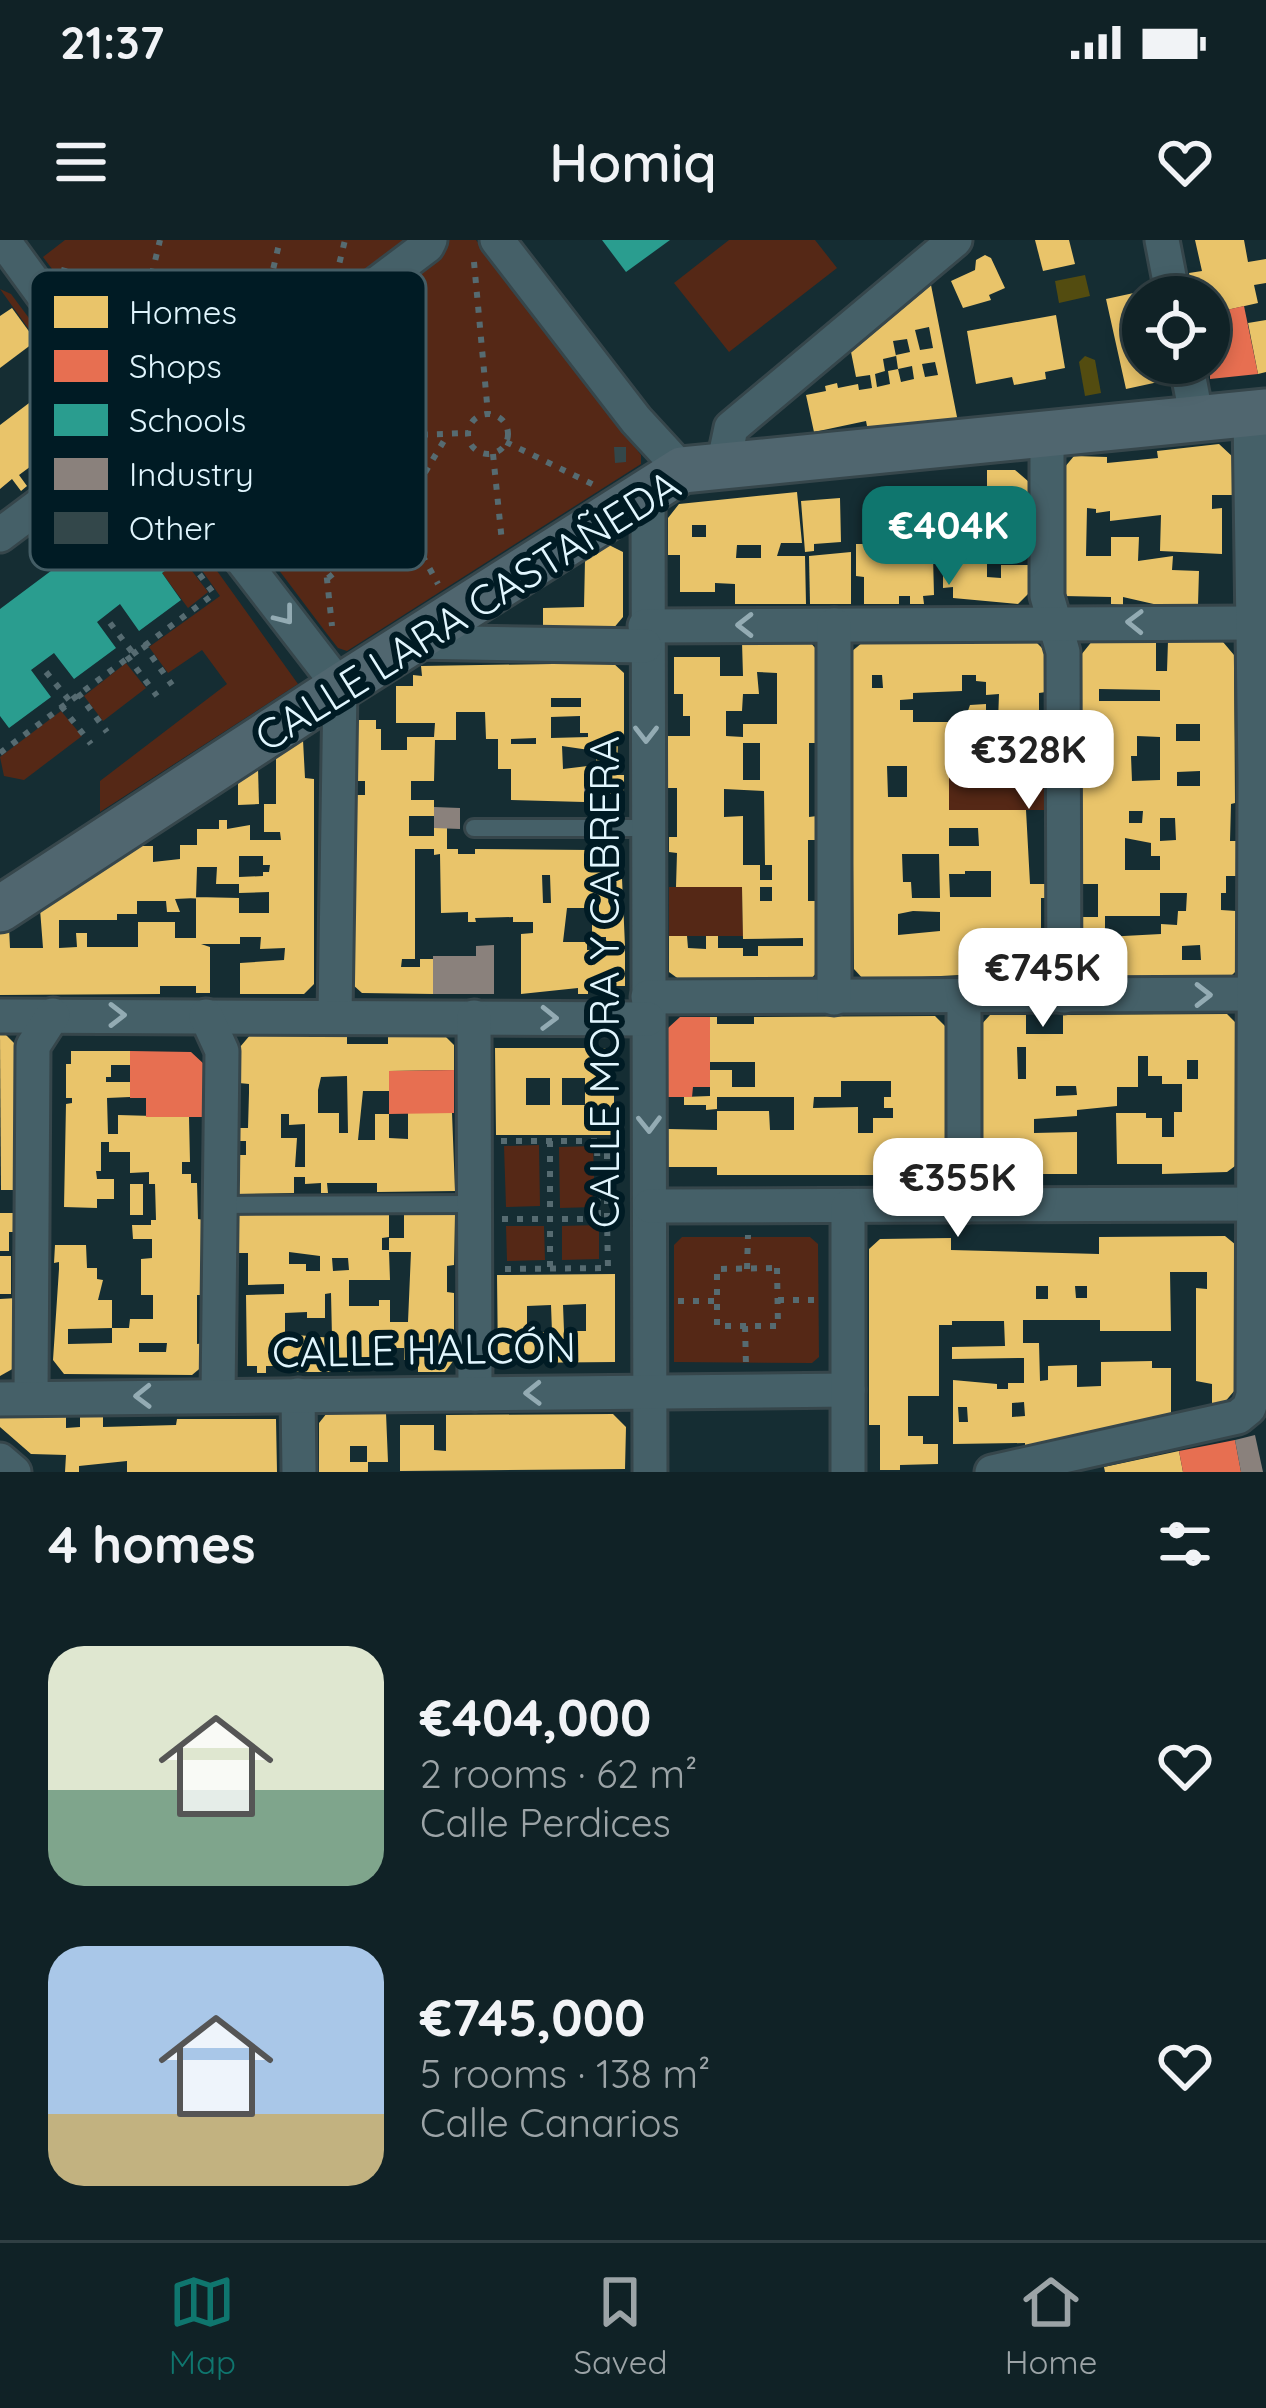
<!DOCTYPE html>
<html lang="en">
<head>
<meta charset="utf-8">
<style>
	:root { --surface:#102226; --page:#1e2f32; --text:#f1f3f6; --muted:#9ca4a7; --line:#303f43; --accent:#0f766e }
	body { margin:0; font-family:Quicksand,sans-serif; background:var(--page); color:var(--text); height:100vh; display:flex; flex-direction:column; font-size:45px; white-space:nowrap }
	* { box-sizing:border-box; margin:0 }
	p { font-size:39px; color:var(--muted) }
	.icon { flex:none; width:66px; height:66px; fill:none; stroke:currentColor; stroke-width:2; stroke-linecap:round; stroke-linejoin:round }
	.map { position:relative; height:1232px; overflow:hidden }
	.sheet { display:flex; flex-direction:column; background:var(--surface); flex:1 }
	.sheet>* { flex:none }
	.buttons { position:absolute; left:1122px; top:36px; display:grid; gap:24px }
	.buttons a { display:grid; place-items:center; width:108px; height:108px; border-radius:50%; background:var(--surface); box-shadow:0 6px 18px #0003,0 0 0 3px var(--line); font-size:60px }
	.price { position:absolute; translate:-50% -102px; padding:0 27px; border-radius:24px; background:#fff; color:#222; font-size:39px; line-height:78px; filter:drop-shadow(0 3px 6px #0008) }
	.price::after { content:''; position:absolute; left:50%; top:72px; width:36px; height:27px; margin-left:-18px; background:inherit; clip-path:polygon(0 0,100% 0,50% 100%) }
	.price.on { background:var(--accent); color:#fff }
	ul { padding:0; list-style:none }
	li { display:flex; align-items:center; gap:36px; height:300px; padding:0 48px }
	li span { display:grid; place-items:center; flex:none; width:336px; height:240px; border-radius:36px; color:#555 }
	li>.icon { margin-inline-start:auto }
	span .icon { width:144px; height:144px; fill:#fffc; stroke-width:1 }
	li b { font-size:51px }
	h2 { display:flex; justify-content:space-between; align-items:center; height:144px; padding:0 48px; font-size:51px }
	.status { display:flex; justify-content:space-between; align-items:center; height:84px; padding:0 60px; background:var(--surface); direction:ltr }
	.status svg { height:33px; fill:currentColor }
	header { display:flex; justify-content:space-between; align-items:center; height:156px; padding:0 48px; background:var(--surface); font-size:54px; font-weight:600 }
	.tabs { display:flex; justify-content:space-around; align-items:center; height:168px; border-top:3px solid var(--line); background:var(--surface); font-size:33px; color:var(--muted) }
	.tabs a { display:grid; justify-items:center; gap:6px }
	.tabs .on { color:var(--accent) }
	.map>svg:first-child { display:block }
	.green { fill:#552816 }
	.water { fill:#534c10 }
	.homes { fill:#e9c46a; fill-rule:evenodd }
	.shops { fill:#e76f51 }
	.schools { fill:#2a9d8f }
	.industry { fill:#8a817c }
	.building { fill:#33474a }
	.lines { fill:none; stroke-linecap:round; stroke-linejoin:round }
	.lane-casing { stroke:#36464b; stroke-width:22 }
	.street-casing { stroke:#36464b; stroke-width:39 }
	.secondary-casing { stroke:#36464b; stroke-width:51 }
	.path { stroke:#566b71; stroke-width:6; stroke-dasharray:6 9; stroke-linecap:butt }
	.lane { stroke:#456068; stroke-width:16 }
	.street { stroke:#456068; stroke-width:33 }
	.secondary { stroke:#50666f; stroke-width:45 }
	.oneway { stroke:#93abb3 }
	.labels { text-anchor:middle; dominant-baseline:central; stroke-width:12; stroke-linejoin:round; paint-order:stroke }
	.street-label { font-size:42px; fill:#e1f6fe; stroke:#001b24 }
	.key { fill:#001b24; stroke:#445d65; stroke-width:3 }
	.key-label { font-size:33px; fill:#e1f6fe }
</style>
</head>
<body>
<div class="status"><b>21:37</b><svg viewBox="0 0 49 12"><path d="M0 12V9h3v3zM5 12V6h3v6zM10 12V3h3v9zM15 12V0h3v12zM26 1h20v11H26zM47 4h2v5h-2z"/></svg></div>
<header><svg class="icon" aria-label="menu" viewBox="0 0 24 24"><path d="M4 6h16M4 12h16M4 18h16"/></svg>Homiq<svg class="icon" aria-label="heart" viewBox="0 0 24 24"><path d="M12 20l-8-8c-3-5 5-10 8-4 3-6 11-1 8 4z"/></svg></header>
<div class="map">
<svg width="1266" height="1232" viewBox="0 0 1266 1232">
	<rect width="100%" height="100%" fill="#152d33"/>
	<g class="green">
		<path d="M65,0H476L641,215V224L347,411L338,408L327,394L43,17Z"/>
		<path d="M729,0H815L837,28L729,112L674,43Z"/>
		<path d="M0,49L11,54L102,176L107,185L102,191Z"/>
		<path d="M182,282L298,444L100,572V541L227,444L202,410L168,433L149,407L220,356L172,288Z"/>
		<path d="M182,318L208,352L188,368L162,333Z"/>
		<path d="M126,423L146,448L103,481L84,456Z"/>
		<path d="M61,471L82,496L24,540L4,536L0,517Z"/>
		<path d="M949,526H1046L1047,570H949Z"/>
		<path d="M669,647H742L743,696H669Z"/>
		<path d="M539,905L540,966L506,967L504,906Z"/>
		<path d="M593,906L595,967L560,968L559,907Z"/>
		<path d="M599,985V1019L562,1020V986Z"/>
		<path d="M506,986H544L545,1020L507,1021Z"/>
		<path d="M682,997H810L818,1004L819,1117L812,1123L674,1122V1005Z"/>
	</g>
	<g class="water">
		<path d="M1085,35L1090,56L1059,63L1055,41Z"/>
		<path d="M1085,116L1095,120L1101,153L1085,156L1079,122Z"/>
	</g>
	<g class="homes">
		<path d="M1035,0H1069L1075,24L1043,31Z"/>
		<path d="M1195,0H1244L1248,22L1266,19V43L1254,45L1258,63L1209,74V57H1193L1189,33L1202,31Z"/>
		<path d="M985,15L991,18L1005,48L989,55L991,60L963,68L951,41L975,30L976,20Z"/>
		<path d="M931,45L958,182L868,191L866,181L814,192L806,155L826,151L825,146L837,143L838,148L858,144L859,150L872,148L870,135L856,137L851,112ZM929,87L933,108L920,110L915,90ZM907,99L910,112L896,115L898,129L912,126L914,139L901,142L898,129L888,131L890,144L877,147L875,134L885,131L883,119L896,116L893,101ZM935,122L938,135L925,137L922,124Z"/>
		<path d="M1143,51V123L1160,128L1163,141L1126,149L1106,59Z"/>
		<path d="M12,68L36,101L0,128V76Z"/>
		<path d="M1056,75L1065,128L1045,132L1046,139L1014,145L1012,137L976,144L967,91Z"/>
		<path d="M1266,80V132L1258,134L1248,83Z"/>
		<path d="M63,138L94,179L82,187L91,199L63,220L54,209L19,235L27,246L21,251L12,239L0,249V185L37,157L45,169L58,159L50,148Z"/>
		<path d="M1219,204L1234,218V255H1212V269L1222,268V314L1160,311L1161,275L1110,281V271L1096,273V269L1087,268L1086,316H1111V297H1139L1138,321L1173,316L1172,330L1199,331L1198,365H1158L1123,357V365L1111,364V357L1064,356L1063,261L1059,234L1074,216L1107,217V223L1158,218L1157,211Z"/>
		<path d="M987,230H1015L1029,242V260H1024L1025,295H987V303H964V320H987V337L1001,338V325H1028V354L1018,364L953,358V347L943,348V315L933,316L934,355L923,356L924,364H910V356H899V364H864V337L856,336V304H899V317H920V304L958,303V296H947V291H943V280L933,281L932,247L987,249Z"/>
		<path d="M929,246L931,286H923V303L903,304V293H890L887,249Z"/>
		<path d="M797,252L802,303H781L777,316H805L806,364H735V344L715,343V352H680V315H668V278L679,264ZM692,285H706V297H692ZM737,305H761V318H736Z"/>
		<path d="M840,258L841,302L814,304V311L805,312L801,261Z"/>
		<path d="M609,305L623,312V377L612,390L543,389V368L584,367L585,320Z"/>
		<path d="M851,312V364H810L809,316Z"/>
		<path d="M1093,400L1156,401V431H1167L1168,401L1223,402L1234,415L1235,563L1231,564L1230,601H1236V636H1226V653H1221V670L1236,671L1237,730L1228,739H1100L1098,698L1081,699V677H1098V644H1081V541H1093L1094,496H1081V415ZM1099,449L1160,450V461H1099ZM1176,484H1200V501H1176ZM1137,496L1160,497V540L1132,541L1131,516H1137ZM1200,531V546H1177V532ZM1129,571H1143L1142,583H1129ZM1160,578H1175L1176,600L1160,601ZM1125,598L1151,603V616H1160V630H1125ZM1160,653H1187L1186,671H1178L1177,685L1161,684V694L1105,697V676H1160ZM1200,705L1201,720H1182V706Z"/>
		<path d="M1035,401L1046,412V452L1039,453V482H998L999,454L986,455V442L976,441V435H962V451L913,453V459L900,460V470H913V482H964L970,465L986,464V482H967V499H949V570H1026L1030,644H1046V658H1041V693H1046V729L1030,731V739H1017L1018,732L864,740L854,729L851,412L863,402ZM872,435H882L883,448H872ZM887,526H907V557H888ZM949,588H978L979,606H949ZM902,614H939L940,658H912L911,642H903ZM965,631H991V657H950L949,634H965ZM913,671L940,672V691L898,695V674ZM990,693H1017V700L990,701Z"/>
		<path d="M742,402H810L816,409L817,503H809V577L817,576V600H808V661H818V731L810,740H680L669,732V696H687L688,708L706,709V696H718V708H743V716H758V706H803V698L743,699L742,647H676L677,613L669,612V597H677V548H668V496H690V476H683V454H674V417H720V436H743ZM757,432L777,433V484H743V497L726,496V471H742L743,454H759ZM743,503H760V540H743ZM724,549L764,551L765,625H772V640H760V625H743V576L724,577ZM760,647H772V661H760Z"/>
		<path d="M613,423L624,433V496L618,497L617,535H624V561L614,570H597L598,535L584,534V562L511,560V529H498V499H486L485,472H456V500H435L434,541H411V560H434V576H409V596H434V588H447V609H458V614H475V609L589,610V615L621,616L625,706H606V697H592V683H598L599,676V656H589V668H567L563,702H587V710L625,709V746H588V754H578V748L521,754V694L533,693V682H513V677L475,678L476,682H468V672L441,673L440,614L434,615V609H415V719H402L401,727H420V719H433V754L362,753L352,744L354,555H365V541H354V480H376V489H381V510H407V497H434L435,483H396V446H413V435L422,436L421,426ZM551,458H581V467H551ZM580,476V493H588V497L551,498V477ZM536,498V504H511V499ZM562,506L596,511V525L563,529ZM542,635H550L551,663H543Z"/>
		<path d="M303,500L305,538L314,539V744L304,754H240V723L284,720L285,708L260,709L261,697H240V704H201L210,707V753H196V746H160V754L0,755V694L9,688L10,708H43L40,669L137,606H153V622L180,619V605H197V589H219V580H227V589L250,585V600H281L280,592H264V564H276V517ZM239,616H263V625H270L269,632H263V636L239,637ZM197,627H217L216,644H239V653L269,652V673H239V658L196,657V698H175V682H138V707H87V693H76L77,707L59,708V680H117V674H137V661H166L167,672H180L175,659L196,658Z"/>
		<path d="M258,528L259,564L238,565V541Z"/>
		<path d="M1227,774L1235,782V926L1227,932L1162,934V924H1117L1116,873H1146V878H1162V897H1174V872H1182V844H1162V836H1148V816H1138V847H1117V866L1077,870V876L1034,879V893L1077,892V934H986L978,926L980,786L990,775H1026V794H1063V775ZM1017,807H1026V839H1018ZM1187,820H1198V839H1187ZM1056,846H1076L1077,855L1056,856Z"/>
		<path d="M935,776L946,787V921L934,935H717V927H668V889L717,890V871H769L770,890H794V857H717V869L706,870V865H684V857L710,856V830H732V847H755V822H710V777H717V784H754V777ZM841,841H891V857H884V868H893V878H873V893H858V867L813,868L814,857H841Z"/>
		<path d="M251,794H347V804H388V794L444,795L454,805V830L389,831V851H363L358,900H375V874H389V898L408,899V873H452L455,951L377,952V943H327L328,953H321V943L305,944V937H294V953L239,954V915H246V901H239L240,888H248L249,853V844L239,843L240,807ZM347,836L348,893H339V873H318V850L321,837ZM281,874H289V885L305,884V927H295L297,898H281Z"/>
		<path d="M0,795H6L16,805V950H1Z"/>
		<path d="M495,808H614V895H496ZM526,838H550V865H526ZM562,838H585V865H562Z"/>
		<path d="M71,811H130V825H111V837H106V842H130V857L107,858L108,894H118V875L189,877L190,922H182V934H191V943H197L198,979L204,980V1055H197V1104L204,1103V1125L192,1135L64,1134L53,1120L59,1029V1022L54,1023L55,1005H86L87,1028H97V1039L103,1040L98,1060H112V1088L68,1089V1104L112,1103V1088H129L130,1079H153V1055H141V1019L152,1018V999H133L132,985H151V980H156L155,944H149V932L130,933V912H109V902H101V931H96L97,939H114V959H97V968L64,967L66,864L72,863V858H66V824H71ZM139,1103H167L166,1112H139Z"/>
		<rect x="130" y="944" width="13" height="31"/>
		<path d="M235,970L389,974V997L382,998V1010H389V998H404V975L455,974L454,1025L447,1026V1052L454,1053V1120L445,1132H418V1120H404V1108H390V1117L349,1118L350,1132H293V1126H266V1133H257V1126H247L246,1055L284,1054V1044L248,1045V1013H235ZM289,1012L320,1016V1031H306V1024H289ZM389,1012H411L408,1082H390V1060H379V1066H349V1040H390ZM332,1018H348L349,1030L333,1031ZM331,1053L332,1098L285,1094V1073L307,1072V1078H325V1054Z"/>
		<path d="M0,973H16V992H9V1011H0Z"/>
		<path d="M1225,996L1236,1005L1235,1150L1223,1164L1212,1167V1144L1196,1141V1048L1207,1049V1032H1170L1171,1091H1100V1080H1023V1103H1039L1040,1141L1048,1140V1126L1077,1125V1147L1101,1146V1122L1152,1121V1128H1171V1176L1025,1207V1203L953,1204V1140L997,1144V1149H1008V1143H1024V1118L952,1119V1107L1005,1106L1004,1081H952V1085H939V1156H908V1196H923V1204H938V1224L900,1225V1230H880V1185H869V1009L880,999L951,998V1010L1099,1014V997ZM1036,1046H1048V1059H1036ZM1075,1046H1087V1058H1076ZM1024,1162L1025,1176L1012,1177V1163ZM958,1167H967L968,1182H959Z"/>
		<rect x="0" y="1016" width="11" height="38"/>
		<path d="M615,1034V1122L498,1123L497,1035ZM586,1064V1091H564L563,1065ZM551,1065L552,1092H527V1066Z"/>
		<path d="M17,1058L16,1127L0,1136V1059Z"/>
		<path d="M327,1173H386L388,1222H367V1206H350V1222H368V1232H319V1183Z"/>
		<path d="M66,1174V1188L80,1187V1174H103V1187L176,1185L177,1179H276L277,1232H127V1221L79,1226V1232H65L66,1215L31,1214L0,1187V1175Z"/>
		<path d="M613,1174L626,1187L625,1229L400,1231V1185H434V1210L446,1211V1175Z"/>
		<path d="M1179,1211L1183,1232H1105L1104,1227Z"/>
	</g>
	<g class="shops">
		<path d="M1244,66L1258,134L1210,139L1209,74Z"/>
		<path d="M680,777H710V847H693L692,857H667L668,788Z"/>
		<path d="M130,811L191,812L205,825V877H146V858H130Z"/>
		<path d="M454,830V873L389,874V831Z"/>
		<path d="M1235,1200L1241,1232H1183L1179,1211Z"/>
	</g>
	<g class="schools">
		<path d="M602,0H670L626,32Z"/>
		<path d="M146,269L182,318L162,333L181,360L139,391L120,364L97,382L116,408L74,439L54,413L31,430L51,457L9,488L0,476V369L79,310L83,315Z"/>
	</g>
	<g class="industry">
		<path d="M584,534L598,535L597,570L584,569Z"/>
		<path d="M434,567L460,568V589L434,588Z"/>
		<path d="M494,705V754H433V716H476V706Z"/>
		<path d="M1255,1195L1263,1232H1241L1235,1200Z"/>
	</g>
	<path class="building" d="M614,207H626V222L615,223Z"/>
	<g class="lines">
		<defs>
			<g id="lane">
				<path d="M474,588H646"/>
				<path d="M222,965L475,964"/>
			</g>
			<g id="street">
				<path d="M3,0L141,189L340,447L335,776"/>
				<path d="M497,0L636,180L682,230"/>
				<path d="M1162,0L1173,57"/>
				<path d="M1186,123L1197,179"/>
				<path d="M1047,194V356L1063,412L1064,756"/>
				<path d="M723,226L731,188L955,0"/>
				<path d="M648,251L650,1232"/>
				<path d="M0,295L254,104L326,82L427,6L430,0"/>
				<path d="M645,386L1252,383"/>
				<path d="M412,402L645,406"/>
				<path d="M648,757L1253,754"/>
				<path d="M964,757V966"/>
				<path d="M834,758V385"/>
				<path d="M0,776L648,779"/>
				<path d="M206,776L222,811L218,1156"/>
				<path d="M474,777L475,1154"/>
				<path d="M650,966L1266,964"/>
				<path d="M298,1155L299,1232"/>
				<path d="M31,1158L33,806L53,775"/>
				<path d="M0,1159L848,1150"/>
				<path d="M0,1220L14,1232"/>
				<path d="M848,1232V967"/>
				<path d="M992,1232L1238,1177L1249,1168L1253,1155L1255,537L1250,173"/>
			</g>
			<path id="secondary" d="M0,669L340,447L682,230L1266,172"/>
		</defs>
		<use href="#lane" class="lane-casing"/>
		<use href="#street" class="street-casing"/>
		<use href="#secondary" class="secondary-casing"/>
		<g class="path">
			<path d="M474,22L488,174"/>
			<path d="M61,30L246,76"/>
			<path d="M336,37L345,0"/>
			<path d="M263,72L280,0"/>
			<path d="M131,122L160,0"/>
			<circle cx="488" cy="194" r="20"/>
			<circle cx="314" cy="200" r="18"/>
			<path d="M310,182L314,164L341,108"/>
			<path d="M332,198L468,193"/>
			<path d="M506,202L594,245"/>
			<path d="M191,209L296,200"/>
			<path d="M493,214L502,302"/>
			<path d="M314,218L332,386"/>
			<path d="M402,271L448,194"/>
			<path d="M408,289L438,344"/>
			<path d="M328,338L394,285L398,272L410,275L408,289L394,285"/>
			<path d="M110,383L132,412"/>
			<path d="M143,404L172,445"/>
			<path d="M127,416L157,456"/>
			<path d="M46,432L69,460"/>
			<path d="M78,453L107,492"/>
			<path d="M61,466L91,504"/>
			<path d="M0,513L214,354L146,262"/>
			<path d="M501,901H597L598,979"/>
			<path d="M550,901V1029"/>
			<path d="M502,979H607V907H622"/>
			<path d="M777,1028L778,1086H717V1029Z"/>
			<path d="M505,1029L608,1028L607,979"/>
			<path d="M747,1029L748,995"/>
			<path d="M778,1060H822"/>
			<path d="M678,1061H717"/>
			<path d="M745,1086L746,1125"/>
		</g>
		<use href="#lane" class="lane"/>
		<use href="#street" class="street"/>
		<use href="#secondary" class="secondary"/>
	</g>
	<defs><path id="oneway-chevron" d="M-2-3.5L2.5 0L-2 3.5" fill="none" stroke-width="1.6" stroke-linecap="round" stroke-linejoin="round" transform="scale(3)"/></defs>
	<g class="oneway">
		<use href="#oneway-chevron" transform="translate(285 376) rotate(52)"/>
		<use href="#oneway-chevron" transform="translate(1135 382) rotate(-179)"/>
		<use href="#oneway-chevron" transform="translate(745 385) rotate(180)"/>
		<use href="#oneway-chevron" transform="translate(646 494) rotate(90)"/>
		<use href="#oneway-chevron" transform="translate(1203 755)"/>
		<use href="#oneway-chevron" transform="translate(117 775)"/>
		<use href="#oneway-chevron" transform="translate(549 778) rotate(1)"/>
		<use href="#oneway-chevron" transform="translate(649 884) rotate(89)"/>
		<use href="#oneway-chevron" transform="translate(533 1153) rotate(179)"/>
		<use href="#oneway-chevron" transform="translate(143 1156) rotate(179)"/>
	</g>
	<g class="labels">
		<g class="street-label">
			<text transform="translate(467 370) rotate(-32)">CALLE LARA CASTAÑEDA</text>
			<text transform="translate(603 742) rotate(-90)">CALLE MORA Y CABRERA</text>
			<text transform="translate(424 1109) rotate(-1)">CALLE HALCÓN</text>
		</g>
	</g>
	<rect x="30" y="30" width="396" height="300" rx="18" class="key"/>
	<rect x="54" y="56" width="54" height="32" fill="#e9c46a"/>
	<rect x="54" y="110" width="54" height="32" fill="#e76f51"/>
	<rect x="54" y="164" width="54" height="32" fill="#2a9d8f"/>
	<rect x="54" y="218" width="54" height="32" fill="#8a817c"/>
	<rect x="54" y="272" width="54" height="32" fill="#33474a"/>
	<g class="key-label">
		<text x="129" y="84">Homes</text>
		<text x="129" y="138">Shops</text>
		<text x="129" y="192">Schools</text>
		<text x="129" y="246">Industry</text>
		<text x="129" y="300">Other</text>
	</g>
</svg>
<div class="buttons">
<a><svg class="icon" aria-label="locate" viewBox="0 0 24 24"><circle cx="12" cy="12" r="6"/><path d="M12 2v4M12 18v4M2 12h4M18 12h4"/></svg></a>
</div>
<b class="price on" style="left:949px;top:348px">€404K</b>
<b class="price" style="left:1029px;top:572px">€328K</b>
<b class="price" style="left:1043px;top:790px">€745K</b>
<b class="price" style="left:958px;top:1000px">€355K</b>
</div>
<section class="sheet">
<h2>4 homes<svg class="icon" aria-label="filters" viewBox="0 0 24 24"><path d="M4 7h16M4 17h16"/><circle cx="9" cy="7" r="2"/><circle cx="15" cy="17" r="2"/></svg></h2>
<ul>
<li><span style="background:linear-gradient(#dfe7d0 60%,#7fa58c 0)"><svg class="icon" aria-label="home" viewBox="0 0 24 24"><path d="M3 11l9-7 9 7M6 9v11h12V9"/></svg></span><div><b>€404,000</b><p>2 rooms · 62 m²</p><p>Calle Perdices</p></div><svg class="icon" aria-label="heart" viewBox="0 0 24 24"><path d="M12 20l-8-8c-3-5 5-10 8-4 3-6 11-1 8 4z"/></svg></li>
<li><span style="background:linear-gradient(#a9c7e8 70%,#c2b280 0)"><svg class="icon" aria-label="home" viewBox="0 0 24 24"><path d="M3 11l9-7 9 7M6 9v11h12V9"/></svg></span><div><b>€745,000</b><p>5 rooms · 138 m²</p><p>Calle Canarios</p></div><svg class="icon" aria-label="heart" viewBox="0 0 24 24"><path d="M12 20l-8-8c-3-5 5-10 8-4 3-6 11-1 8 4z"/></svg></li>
</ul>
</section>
<nav class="tabs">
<a class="on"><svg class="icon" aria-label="map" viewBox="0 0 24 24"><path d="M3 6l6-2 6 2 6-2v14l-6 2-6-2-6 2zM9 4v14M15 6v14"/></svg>Map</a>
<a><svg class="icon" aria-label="saved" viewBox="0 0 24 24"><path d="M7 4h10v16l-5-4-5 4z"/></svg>Saved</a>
<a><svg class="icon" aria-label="home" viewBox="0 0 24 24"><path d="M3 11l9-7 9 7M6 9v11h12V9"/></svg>Home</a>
</nav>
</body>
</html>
